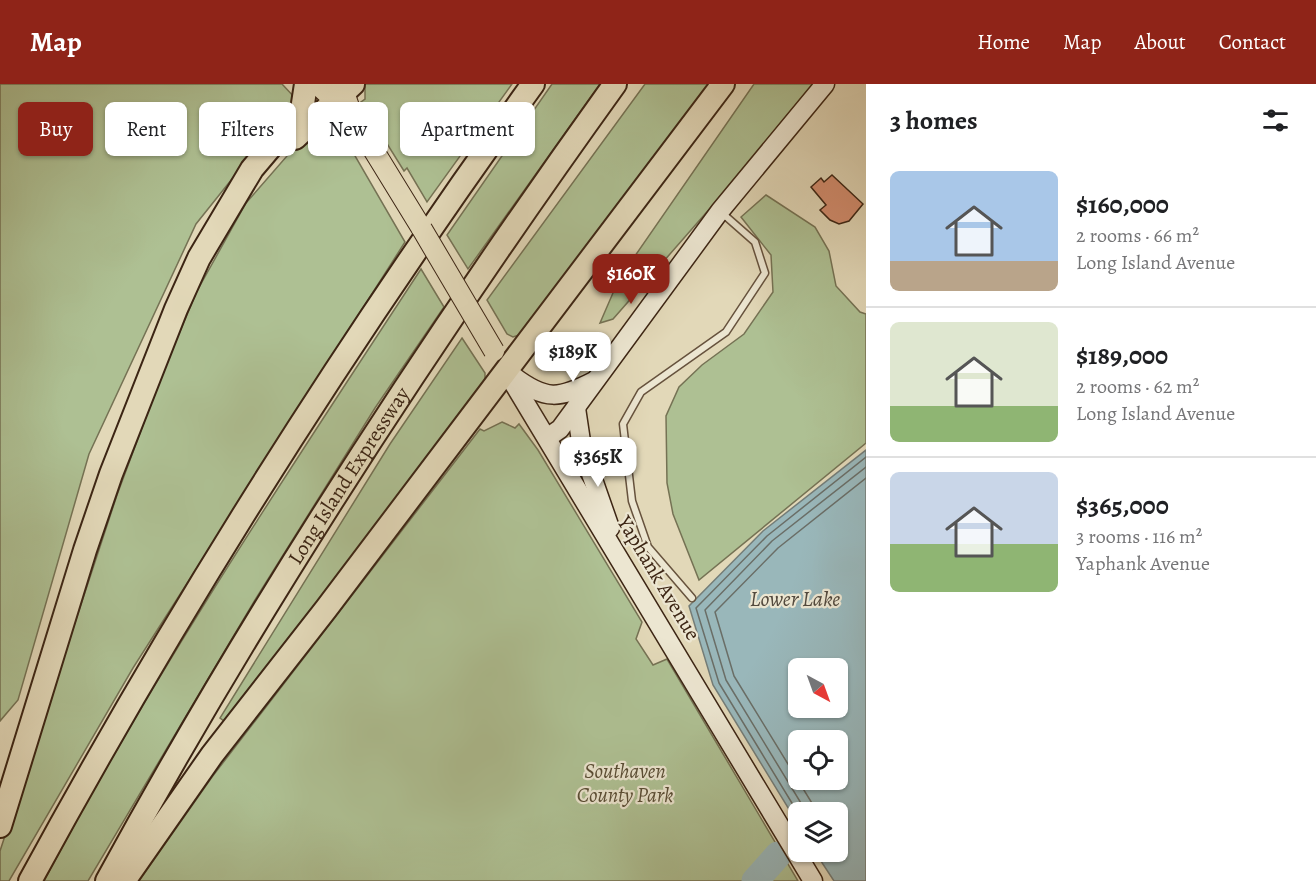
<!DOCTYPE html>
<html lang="en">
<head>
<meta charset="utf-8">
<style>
	:root { --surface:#fff; --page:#f2f2f2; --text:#202124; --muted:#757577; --line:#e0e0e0; --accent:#8f2418 }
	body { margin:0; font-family:Alegreya,serif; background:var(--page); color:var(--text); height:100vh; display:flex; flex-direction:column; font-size:22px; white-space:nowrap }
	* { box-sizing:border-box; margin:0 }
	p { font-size:20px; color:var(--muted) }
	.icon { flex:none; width:33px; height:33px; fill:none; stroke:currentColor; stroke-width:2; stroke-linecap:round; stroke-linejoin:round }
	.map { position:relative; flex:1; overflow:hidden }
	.drawer { display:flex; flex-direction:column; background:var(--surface); width:450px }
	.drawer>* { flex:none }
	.banner { position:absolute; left:18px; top:18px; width:570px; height:54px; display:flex; gap:12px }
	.needle { width:39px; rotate:139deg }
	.fabs { position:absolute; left:788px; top:574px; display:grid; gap:12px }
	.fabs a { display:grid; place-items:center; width:60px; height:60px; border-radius:9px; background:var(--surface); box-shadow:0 2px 4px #0004; font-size:30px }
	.price { position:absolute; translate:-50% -51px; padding:0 14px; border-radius:12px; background:#fff; color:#222; font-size:20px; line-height:39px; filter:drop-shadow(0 2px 3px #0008) }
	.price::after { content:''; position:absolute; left:50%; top:36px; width:18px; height:14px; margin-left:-9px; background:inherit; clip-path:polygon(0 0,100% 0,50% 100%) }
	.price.current { background:var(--accent); color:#fff }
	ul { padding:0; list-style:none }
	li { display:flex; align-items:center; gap:18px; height:150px; padding:0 24px }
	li+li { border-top:2px solid var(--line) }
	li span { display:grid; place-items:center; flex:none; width:168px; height:120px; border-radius:9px; color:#555 }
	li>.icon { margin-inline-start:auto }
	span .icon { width:72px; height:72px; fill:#fffc; stroke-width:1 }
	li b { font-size:26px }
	h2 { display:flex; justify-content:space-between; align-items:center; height:72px; padding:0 24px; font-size:26px }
	.chip { padding:0 21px; border-radius:9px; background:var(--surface); box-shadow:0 2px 4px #0004; font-size:21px; line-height:54px }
	.chip.current { background:var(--accent); color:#fff }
	header { display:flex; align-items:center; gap:36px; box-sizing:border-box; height:84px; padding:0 30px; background:var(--accent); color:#fff }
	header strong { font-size:28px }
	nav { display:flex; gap:33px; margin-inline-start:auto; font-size:21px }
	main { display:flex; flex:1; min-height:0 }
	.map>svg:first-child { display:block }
	.green { fill:#aec093; stroke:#757254; stroke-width:1.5 }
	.water { fill:#99b7ba; stroke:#747d78; stroke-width:1.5; fill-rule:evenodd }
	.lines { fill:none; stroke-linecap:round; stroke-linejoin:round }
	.shore { stroke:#6a6e67; stroke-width:1.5 }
	.river { stroke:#99b7ba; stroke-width:27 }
	.building { fill:#d48e70; stroke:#3c2514; stroke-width:1.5 }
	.lane-casing { stroke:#66523d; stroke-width:9 }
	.secondary-casing { stroke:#3c2514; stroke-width:21 }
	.primary-casing { stroke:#3c2514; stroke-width:22 }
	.highway-casing { stroke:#3c2514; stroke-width:26 }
	.lane { stroke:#ece6d1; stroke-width:6 }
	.secondary { stroke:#ece6d1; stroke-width:18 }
	.primary { stroke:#e2d8b8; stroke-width:20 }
	.highway { stroke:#e2d8b8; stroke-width:22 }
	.primary-bridge-casing { stroke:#3c2514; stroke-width:22; stroke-linecap:butt }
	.primary-bridge { stroke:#e2d8b8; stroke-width:20 }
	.labels { text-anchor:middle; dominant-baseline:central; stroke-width:4.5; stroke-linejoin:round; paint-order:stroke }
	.street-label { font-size:21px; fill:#3c2514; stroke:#ece6d1 }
	.park-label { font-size:21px; font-style:italic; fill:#584c34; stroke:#ece6d1 }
	.water-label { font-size:22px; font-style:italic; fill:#534a3e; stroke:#ece6d1 }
</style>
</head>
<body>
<header>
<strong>Map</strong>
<nav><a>Home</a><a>Map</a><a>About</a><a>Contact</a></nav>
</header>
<main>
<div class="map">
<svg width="866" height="797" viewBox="0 0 866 797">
	<rect width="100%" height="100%" fill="#e2d8b8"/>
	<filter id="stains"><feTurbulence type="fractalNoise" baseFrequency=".00333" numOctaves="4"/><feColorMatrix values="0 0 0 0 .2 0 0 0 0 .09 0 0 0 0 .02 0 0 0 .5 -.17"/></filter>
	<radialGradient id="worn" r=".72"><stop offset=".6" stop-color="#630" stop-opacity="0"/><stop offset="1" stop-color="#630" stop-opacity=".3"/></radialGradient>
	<g class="green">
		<path d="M0,0H282L296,15L196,140L89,370L18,616L0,637Z"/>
		<path d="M362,0H512L427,118L407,84L404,87L361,18L365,15V3Z"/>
		<path d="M552,0H600L468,185L447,151Z"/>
		<path d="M645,0H710L522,250L513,253L507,250L487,216Z"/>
		<path d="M754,0H819L613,235L600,239L619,195Z"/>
		<path d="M328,39L333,41L336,39L405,158L133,584L9,797H0V767L117,411L162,290L197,207L246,119L300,57Z"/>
		<path d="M766,111L815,143L829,167L836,202L860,228L866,230V359L699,496L673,430L667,399L666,332L679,303L702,281L744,250L773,208L771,171L741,133Z"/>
		<path d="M421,185L444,223L375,324L255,516L88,797H44C156,585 290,385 421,185Z"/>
		<path d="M462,254L485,289V298L228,640L220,634L390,360Z"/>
		<path d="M502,338L515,344L519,340L538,366L642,538L636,555L653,581L667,575L798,797H139L212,693L480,345L484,347Z"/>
	</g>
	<path class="water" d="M866,366V797H834L815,768H837V729H798V740L713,601L689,522L763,447ZM798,585H837V624H798ZM798,657H837V696H798Z"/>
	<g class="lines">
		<g class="shore">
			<path d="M798,729L719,599L696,524L767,452L866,373"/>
			<path d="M807,729L726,596L705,526L772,457L866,383"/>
			<path d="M818,729L734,592L715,528L778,464L866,394"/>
		</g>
		<path class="river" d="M755,797L778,771"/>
	</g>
	<path class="building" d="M832,91L863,120L849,137L839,140L830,136L820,126L826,121L811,103L821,94L824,98Z"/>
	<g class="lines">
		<defs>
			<path id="lane" d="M692,514L648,463L632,417L623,340L641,308L726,248L765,189L755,158L722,129"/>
			<g id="secondary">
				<path d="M506,287L813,797"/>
				<path d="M513,292C546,317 559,315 594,297"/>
				<path d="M576,324L582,364L610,444"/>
				<path d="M547,354L560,345L720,127L825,0"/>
			</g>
			<g id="primary">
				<path d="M317,0L345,26"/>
				<path d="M341,0L352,31L422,145"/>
			</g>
			<g id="highway">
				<path d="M295,54L353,0"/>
				<path d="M0,742L85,466L111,390L176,225L199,174L252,85L302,26L306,0"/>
				<path d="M30,797C180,521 349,255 533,0"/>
				<path id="s1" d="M107,797C258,520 431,256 615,0"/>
				<path d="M124,797L212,671L326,525L723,0"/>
			</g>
		</defs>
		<use href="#lane" class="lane-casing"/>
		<use href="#secondary" class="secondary-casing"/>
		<use href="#primary" class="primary-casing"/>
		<use href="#highway" class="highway-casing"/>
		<use href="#lane" class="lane"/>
		<use href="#secondary" class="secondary"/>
		<use href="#primary" class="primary"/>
		<use href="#highway" class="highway"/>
		<defs>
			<path id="primary-bridge" d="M422,145L494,267"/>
		</defs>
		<use href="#primary-bridge" class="primary-bridge-casing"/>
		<use href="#primary-bridge" class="primary-bridge"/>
	</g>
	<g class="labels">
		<g class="street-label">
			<text stroke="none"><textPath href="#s1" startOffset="472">Long Island Expressway</textPath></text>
			<text transform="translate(659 494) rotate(59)">Yaphank Avenue</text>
		</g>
		<g class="park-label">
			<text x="625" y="687">Southaven<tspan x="625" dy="24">County Park</tspan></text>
		</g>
		<g class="water-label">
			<text x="795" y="515">Lower Lake</text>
		</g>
	</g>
	<rect width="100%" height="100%" filter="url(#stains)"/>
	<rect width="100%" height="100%" fill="url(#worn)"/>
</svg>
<div class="fabs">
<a><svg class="needle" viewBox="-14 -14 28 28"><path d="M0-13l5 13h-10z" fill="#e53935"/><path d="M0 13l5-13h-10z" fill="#757577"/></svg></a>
<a><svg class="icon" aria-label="locate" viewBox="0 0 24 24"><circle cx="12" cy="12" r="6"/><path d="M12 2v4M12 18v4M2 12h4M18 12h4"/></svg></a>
<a><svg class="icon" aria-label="layers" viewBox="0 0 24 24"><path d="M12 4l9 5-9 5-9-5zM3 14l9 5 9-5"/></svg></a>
</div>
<b class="price current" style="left:631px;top:221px">$160K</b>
<b class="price" style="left:573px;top:299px">$189K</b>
<b class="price" style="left:598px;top:404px">$365K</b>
<div class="banner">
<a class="chip current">Buy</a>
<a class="chip">Rent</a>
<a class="chip">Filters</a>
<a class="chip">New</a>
<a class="chip">Apartment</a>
</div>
</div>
<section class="drawer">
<h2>3 homes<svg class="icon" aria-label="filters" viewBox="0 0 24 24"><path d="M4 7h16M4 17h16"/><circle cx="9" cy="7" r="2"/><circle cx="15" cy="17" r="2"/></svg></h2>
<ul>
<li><span style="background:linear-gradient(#a9c7e8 75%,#b9a48a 0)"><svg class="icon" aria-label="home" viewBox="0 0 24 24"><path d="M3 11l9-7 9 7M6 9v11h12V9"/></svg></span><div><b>$160,000</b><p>2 rooms · 66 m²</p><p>Long Island Avenue</p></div></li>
<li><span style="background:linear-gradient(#dfe7d0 70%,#8fb573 0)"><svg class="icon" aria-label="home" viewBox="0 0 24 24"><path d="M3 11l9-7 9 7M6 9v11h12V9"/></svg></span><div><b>$189,000</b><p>2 rooms · 62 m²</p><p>Long Island Avenue</p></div></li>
<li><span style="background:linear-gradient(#c9d6e8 60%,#8fb573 0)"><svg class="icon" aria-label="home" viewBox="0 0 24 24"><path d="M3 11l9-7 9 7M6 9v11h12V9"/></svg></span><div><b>$365,000</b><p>3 rooms · 116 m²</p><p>Yaphank Avenue</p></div></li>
</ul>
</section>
</main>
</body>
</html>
